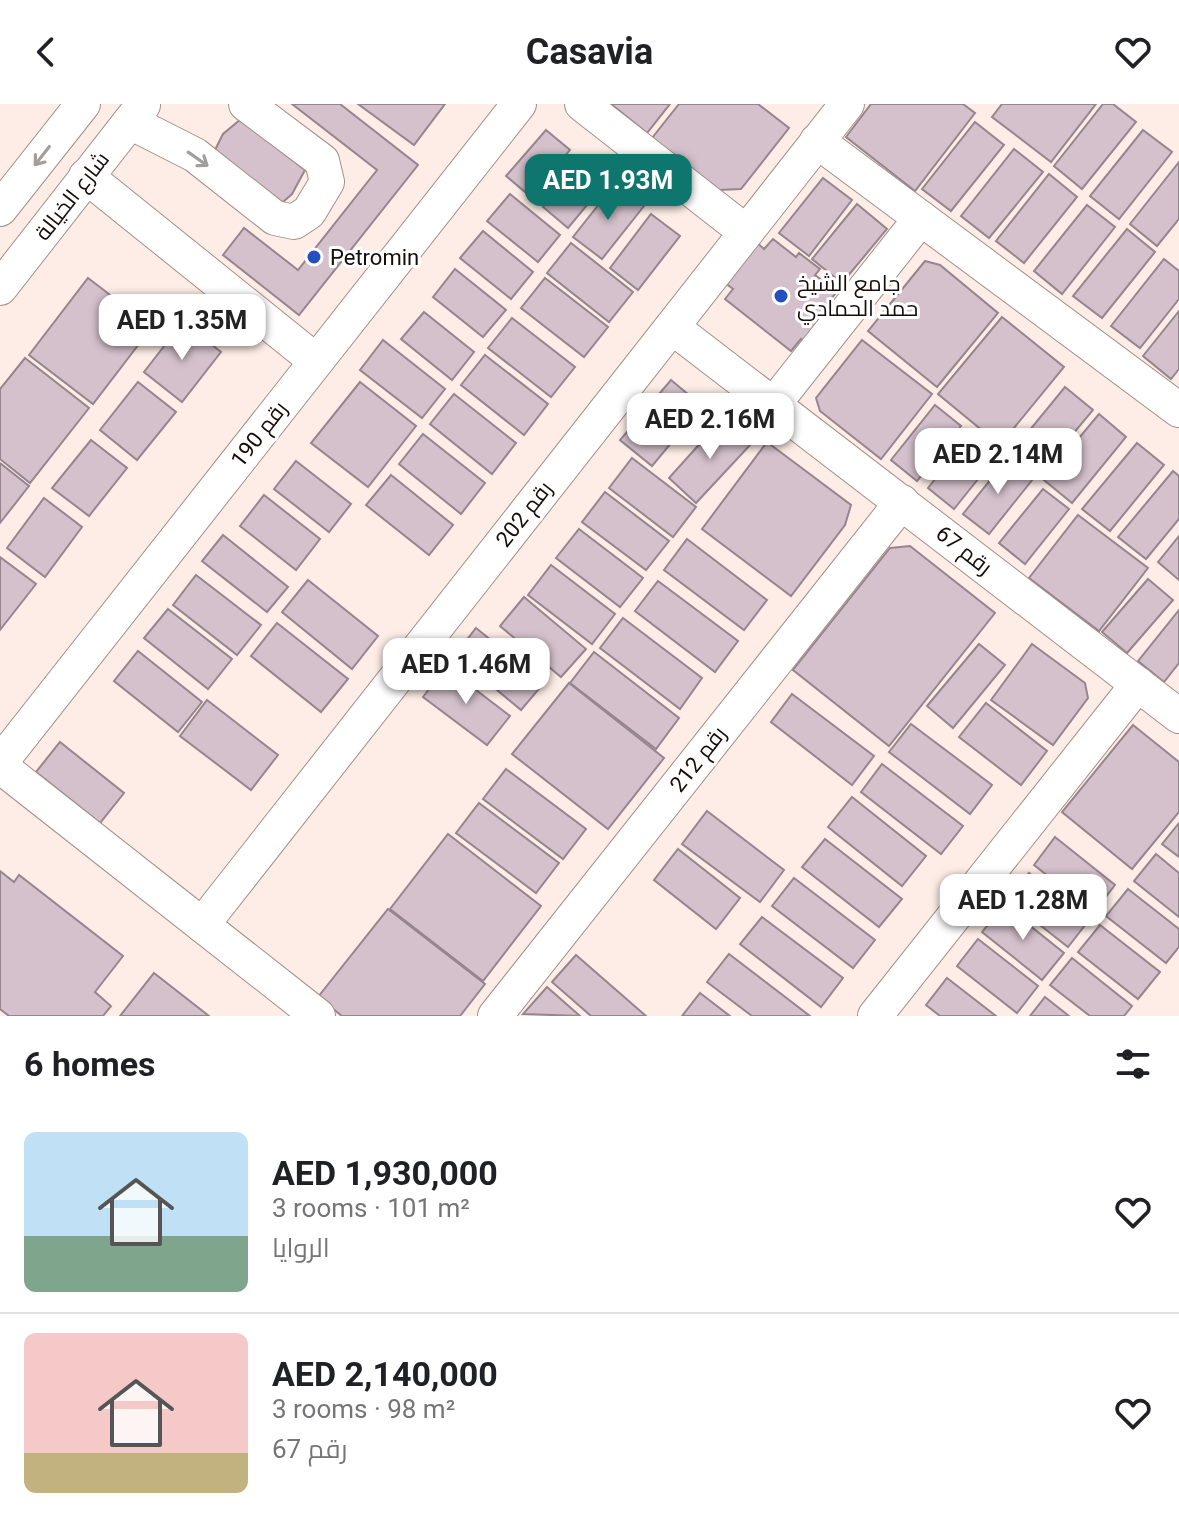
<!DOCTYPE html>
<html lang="en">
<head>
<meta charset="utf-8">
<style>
	:root { --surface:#fff; --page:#f6f6f6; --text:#202124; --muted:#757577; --line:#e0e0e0; --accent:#0f766e }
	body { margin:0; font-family:Roboto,Cairo,sans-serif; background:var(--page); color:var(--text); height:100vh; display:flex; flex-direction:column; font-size:30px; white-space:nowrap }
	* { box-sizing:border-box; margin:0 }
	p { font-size:26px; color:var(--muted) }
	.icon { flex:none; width:44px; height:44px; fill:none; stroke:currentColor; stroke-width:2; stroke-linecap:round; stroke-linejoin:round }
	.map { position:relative; height:912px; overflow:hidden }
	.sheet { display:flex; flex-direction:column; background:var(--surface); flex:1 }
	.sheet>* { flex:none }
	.price { position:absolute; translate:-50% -68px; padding:0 18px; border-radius:16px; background:#fff; color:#222; font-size:26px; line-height:52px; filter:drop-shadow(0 2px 4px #0008) }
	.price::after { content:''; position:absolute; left:50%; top:48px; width:24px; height:18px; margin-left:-12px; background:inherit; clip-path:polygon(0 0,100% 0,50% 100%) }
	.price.on { background:var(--accent); color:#fff }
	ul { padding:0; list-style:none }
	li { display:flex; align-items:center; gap:24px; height:200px; padding:0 24px }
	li+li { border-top:2px solid var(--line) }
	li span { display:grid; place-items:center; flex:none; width:224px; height:160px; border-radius:12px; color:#555 }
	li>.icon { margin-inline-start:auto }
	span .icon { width:96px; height:96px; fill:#fffc; stroke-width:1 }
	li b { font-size:34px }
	h2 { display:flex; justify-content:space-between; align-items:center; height:96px; padding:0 24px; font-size:34px }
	header { display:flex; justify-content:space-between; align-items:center; height:104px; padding:0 24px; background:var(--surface); font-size:36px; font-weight:700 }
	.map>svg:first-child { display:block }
	.building { fill:#d4c1cb; stroke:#96858e; stroke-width:2 }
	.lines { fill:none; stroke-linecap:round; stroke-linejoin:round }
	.minor-casing { stroke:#a29088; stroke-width:36 }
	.minor { stroke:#fff; stroke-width:34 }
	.oneway { stroke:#a19e9d }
	.poi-dot { fill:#2350be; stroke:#fff; stroke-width:3 }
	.labels { text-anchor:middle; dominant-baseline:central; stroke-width:6; stroke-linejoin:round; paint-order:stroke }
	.street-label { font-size:22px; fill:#140d0b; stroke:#fff }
	.poi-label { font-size:22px; fill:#140d0b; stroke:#fff; text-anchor:start }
</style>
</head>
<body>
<header><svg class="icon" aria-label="back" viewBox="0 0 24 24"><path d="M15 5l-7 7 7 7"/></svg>Casavia<svg class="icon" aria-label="heart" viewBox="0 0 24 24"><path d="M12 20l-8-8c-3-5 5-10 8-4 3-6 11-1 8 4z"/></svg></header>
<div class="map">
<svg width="1179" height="912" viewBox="0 0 1179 912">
	<rect width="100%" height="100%" fill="#fdede6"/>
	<g class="building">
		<path d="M292,0H340L418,61L299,211L223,151L244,124L298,166L377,66Z"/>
		<path d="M358,0H445L414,41Z"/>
		<path d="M611,0H670L647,29Z"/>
		<path d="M679,0H758L789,24L741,85L719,86L652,34Z"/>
		<path d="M871,0H963L975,9L915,87L846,33Z"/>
		<path d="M1002,0H1096L1051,58L992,13Z"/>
		<path d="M1103,0H1113L1136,18L1082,85L1054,62Z"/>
		<path d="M241,15L305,66L292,90L275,105L212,52L223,30Z"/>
		<path d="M975,18L1004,41L951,107L922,85Z"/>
		<path d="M546,26L570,46L531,93L506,72Z"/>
		<path d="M1143,26L1172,48L1119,115L1090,92Z"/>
		<path d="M1014,45L1043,68L989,134L961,112Z"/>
		<path d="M582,57L607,77L568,124L543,103Z"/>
		<path d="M1179,58V115L1157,142L1130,120Z"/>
		<path d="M1049,70L1077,93L1024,159L996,137Z"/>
		<path d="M823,74L852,96L809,152L779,129Z"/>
		<path d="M615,80L644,102L602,155L573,133Z"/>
		<path d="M510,90L560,131L538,158L487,117Z"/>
		<path d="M857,100L887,125L842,179L812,155Z"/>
		<path d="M1087,101L1115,123L1062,190L1034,167Z"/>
		<path d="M651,110L680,132L638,186L610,164Z"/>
		<path d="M1127,125L1155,148L1102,214L1073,192Z"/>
		<path d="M483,127L533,168L511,195L460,154Z"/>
		<path d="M773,135L796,153L799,149L820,165L815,171L837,188L827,199L838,207L810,242L801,235L791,247L725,195L733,185L724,178L756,138L764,145Z"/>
		<path d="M571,139L633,188L609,218L547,169Z"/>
		<path d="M1164,155L1179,167V195L1140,244L1111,222Z"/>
		<path d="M925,157L940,161L998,209L937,283L868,227Z"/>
		<path d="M455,165L506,206L483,233L433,193Z"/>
		<path d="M88,174L152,223L93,300L29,251Z"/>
		<path d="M545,174L608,223L584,253L521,204Z"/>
		<path d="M1179,207V265L1171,275L1143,252Z"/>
		<path d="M424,208L474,248L452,276L401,235Z"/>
		<path d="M1002,213L1064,263L1000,341L938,290Z"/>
		<path d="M512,214L575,263L551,293L488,244Z"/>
		<path d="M183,218L221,248L182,298L144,268Z"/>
		<path d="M383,236L445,285L422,314L360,266Z"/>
		<path d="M862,236L932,290L881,355L820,307L816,294Z"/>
		<path d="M485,251L548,300L524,331L461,281Z"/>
		<path d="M25,254L89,304L30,379L0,355V285Z"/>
		<path d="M671,276L702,302L652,362L620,336Z"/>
		<path d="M138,278L176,308L137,356L100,326Z"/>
		<path d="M360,278L416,322L368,383L311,339Z"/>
		<path d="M1065,283L1093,306L1038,372L1011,349Z"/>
		<path d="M454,290L516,339L492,370L430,320Z"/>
		<path d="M935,301L961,322L917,377L891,356Z"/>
		<path d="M1099,310L1126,333L1072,399L1044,376Z"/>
		<path d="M723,314L751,340L696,399L669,374Z"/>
		<path d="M971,329L998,350L954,405L928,384Z"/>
		<path d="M423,330L485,379L461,410L399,360Z"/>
		<path d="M91,336L127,364L89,412L52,384Z"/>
		<path d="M767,338L851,401L845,421L791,492L702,425Z"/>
		<path d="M1137,339L1164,361L1110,427L1082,405Z"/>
		<path d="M632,354L696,403L673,433L609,384Z"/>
		<path d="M1007,355L1033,375L989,430L963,410Z"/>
		<path d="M296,357L351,400L329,428L274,385Z"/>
		<path d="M0,359L29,382L0,419Z"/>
		<path d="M1173,367L1179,372V415L1146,455L1118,433Z"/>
		<path d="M391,371L453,421L429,451L366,401Z"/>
		<path d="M1043,385L1069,405L1025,460L999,439Z"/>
		<path d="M605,388L669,437L646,466L582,418Z"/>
		<path d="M264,391L320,435L296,466L240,422Z"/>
		<path d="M44,394L82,423L45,473L7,444Z"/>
		<path d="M1078,411L1148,464L1099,527L1029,474Z"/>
		<path d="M579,425L643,474L620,503L556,454Z"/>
		<path d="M223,431L288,483L267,508L202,457Z"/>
		<path d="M1179,432V476L1158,458Z"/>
		<path d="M687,435L767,496L744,526L664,466Z"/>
		<path d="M910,442L995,509L889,642L793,566L890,444Z"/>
		<path d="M0,453L36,480L0,526Z"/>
		<path d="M551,461L615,510L592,540L528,491Z"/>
		<path d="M196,471L261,521L237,551L173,501Z"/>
		<path d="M1148,475L1173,496L1127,549L1102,528Z"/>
		<path d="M308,476L378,532L352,565L282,508Z"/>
		<path d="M658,477L738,537L715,568L635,507Z"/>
		<path d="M524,493L586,545L561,573L500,522Z"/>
		<path d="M168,505L232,555L208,585L144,534Z"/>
		<path d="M1179,506V559L1164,578L1138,557Z"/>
		<path d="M623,514L702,574L680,605L600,544Z"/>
		<path d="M277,519L348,575L321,608L251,552Z"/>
		<path d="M476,524L544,579L521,606L455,551Z"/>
		<path d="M979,540L1005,561L953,624L927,602Z"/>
		<path d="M1032,540L1085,579L1088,594L1053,641L991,596Z"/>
		<path d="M138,547L202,598L178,628L114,577Z"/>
		<path d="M594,548L679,614L656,645L570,579Z"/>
		<path d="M446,563L510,612L487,641L423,593Z"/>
		<path d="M569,579L664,654L608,725L512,650Z"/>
		<path d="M792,590L874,652L852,681L771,618Z"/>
		<path d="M207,596L278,651L251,686L180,632Z"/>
		<path d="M986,599L1047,647L1021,681L959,633Z"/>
		<path d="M911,620L992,681L970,710L889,648Z"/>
		<path d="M1133,621L1179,658V708L1132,765L1062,708Z"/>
		<path d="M60,638L124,689L100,719L36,668Z"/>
		<path d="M882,660L963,722L941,750L861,688Z"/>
		<path d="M506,665L586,725L563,755L483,695Z"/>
		<path d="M852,693L926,752L902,782L828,723Z"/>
		<path d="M479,699L559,759L536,789L456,729Z"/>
		<path d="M707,707L784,766L760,798L682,740Z"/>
		<path d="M1179,719V753L1162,740Z"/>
		<path d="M448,730L541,802L483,877L390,805Z"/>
		<path d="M1055,733L1115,781L1094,808L1034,761Z"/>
		<path d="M825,735L902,795L879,823L802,763Z"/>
		<path d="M678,745L740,794L716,825L654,776Z"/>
		<path d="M1156,750L1179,769V813L1134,777Z"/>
		<path d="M0,767L14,778L19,771L123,852L95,888L111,902L103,912H9L0,905Z"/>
		<path d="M1029,769L1089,816L1068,843L1008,796Z"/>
		<path d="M794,774L875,836L853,864L772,802Z"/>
		<path d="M1128,785L1179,825V843L1166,859L1106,812Z"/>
		<path d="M1004,801L1064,849L1042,876L982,828Z"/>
		<path d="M388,805L485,880L460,912H342L318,893Z"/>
		<path d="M762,813L843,874L821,903L740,840Z"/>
		<path d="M1100,821L1160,868L1138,895L1078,848Z"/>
		<path d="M978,835L1038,882L1017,909L957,862Z"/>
		<path d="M729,850L810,912H752L707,878Z"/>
		<path d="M576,851L646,912H591L552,878Z"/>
		<path d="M1072,854L1132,902L1124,912H1090L1050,881Z"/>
		<path d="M154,869L209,912H120Z"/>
		<path d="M947,874L996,912H940L926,901Z"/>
		<path d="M547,883L580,912L523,910Z"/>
		<path d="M700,889L730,912H682Z"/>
		<path d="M1045,893L1069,912H1030Z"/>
	</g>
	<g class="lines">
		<defs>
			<g id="minor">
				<path d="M582,0L746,128"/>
				<path d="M130,18L195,51L275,114L294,118L309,108L327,78L322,57L246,0"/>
				<path d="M817,37L1179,306"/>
				<path d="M86,72L316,257"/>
				<path d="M0,105L83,0"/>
				<path d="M0,184L143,1"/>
				<path d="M672,223L1179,612"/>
				<path d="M773,301L921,114"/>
				<path d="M0,659L519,0"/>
				<path d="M0,662L318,912"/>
				<path d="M202,821L847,0"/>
				<path d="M495,912L902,398"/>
				<path d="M875,912L1138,580"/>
			</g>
		</defs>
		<use href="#minor" class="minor-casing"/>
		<use href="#minor" class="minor"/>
	</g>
	<defs><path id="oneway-shaft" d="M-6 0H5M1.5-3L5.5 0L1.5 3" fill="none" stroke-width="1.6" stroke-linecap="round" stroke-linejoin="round" transform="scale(2)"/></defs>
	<g class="oneway">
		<use href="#oneway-shaft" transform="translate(42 52) rotate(128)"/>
		<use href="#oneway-shaft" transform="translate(198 55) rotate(35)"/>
	</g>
	<g class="poi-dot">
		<circle cx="314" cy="153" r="8"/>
		<circle cx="781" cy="192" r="8"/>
	</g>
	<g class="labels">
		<g class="street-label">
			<text transform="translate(72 92) rotate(-52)">شارع الخيالة</text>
			<text transform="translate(259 330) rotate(-52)">رقم 190</text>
			<text transform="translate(524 410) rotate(-52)">رقم 202</text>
			<text transform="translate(964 446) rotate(38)">رقم 67</text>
			<text transform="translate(698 655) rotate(-52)">رقم 212</text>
		</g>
		<g class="poi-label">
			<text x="330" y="153">Petromin</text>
			<text x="797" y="179">جامع الشيخ<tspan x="797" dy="25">حمد الحمادي</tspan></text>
		</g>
	</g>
</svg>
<b class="price on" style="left:608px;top:118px">AED 1.93M</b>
<b class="price" style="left:182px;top:258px">AED 1.35M</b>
<b class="price" style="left:710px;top:357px">AED 2.16M</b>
<b class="price" style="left:998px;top:392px">AED 2.14M</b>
<b class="price" style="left:466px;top:602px">AED 1.46M</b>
<b class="price" style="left:1023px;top:838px">AED 1.28M</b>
</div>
<section class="sheet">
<h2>6 homes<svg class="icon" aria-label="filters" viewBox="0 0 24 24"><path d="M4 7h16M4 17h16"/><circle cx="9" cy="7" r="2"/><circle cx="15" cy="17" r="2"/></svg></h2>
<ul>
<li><span style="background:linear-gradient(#bfe0f5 65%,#7fa58c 0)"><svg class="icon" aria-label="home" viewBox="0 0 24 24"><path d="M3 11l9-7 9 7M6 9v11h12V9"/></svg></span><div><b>AED 1,930,000</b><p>3 rooms · 101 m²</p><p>الروايا</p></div><svg class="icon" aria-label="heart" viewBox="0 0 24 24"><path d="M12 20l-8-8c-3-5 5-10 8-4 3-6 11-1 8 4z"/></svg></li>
<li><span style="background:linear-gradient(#f6c9c9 75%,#c2b280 0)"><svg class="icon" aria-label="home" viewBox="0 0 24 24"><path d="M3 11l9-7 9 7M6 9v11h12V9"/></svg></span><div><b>AED 2,140,000</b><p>3 rooms · 98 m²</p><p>رقم 67</p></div><svg class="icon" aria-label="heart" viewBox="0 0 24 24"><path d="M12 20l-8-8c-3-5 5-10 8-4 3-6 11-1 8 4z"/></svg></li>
</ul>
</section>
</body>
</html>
